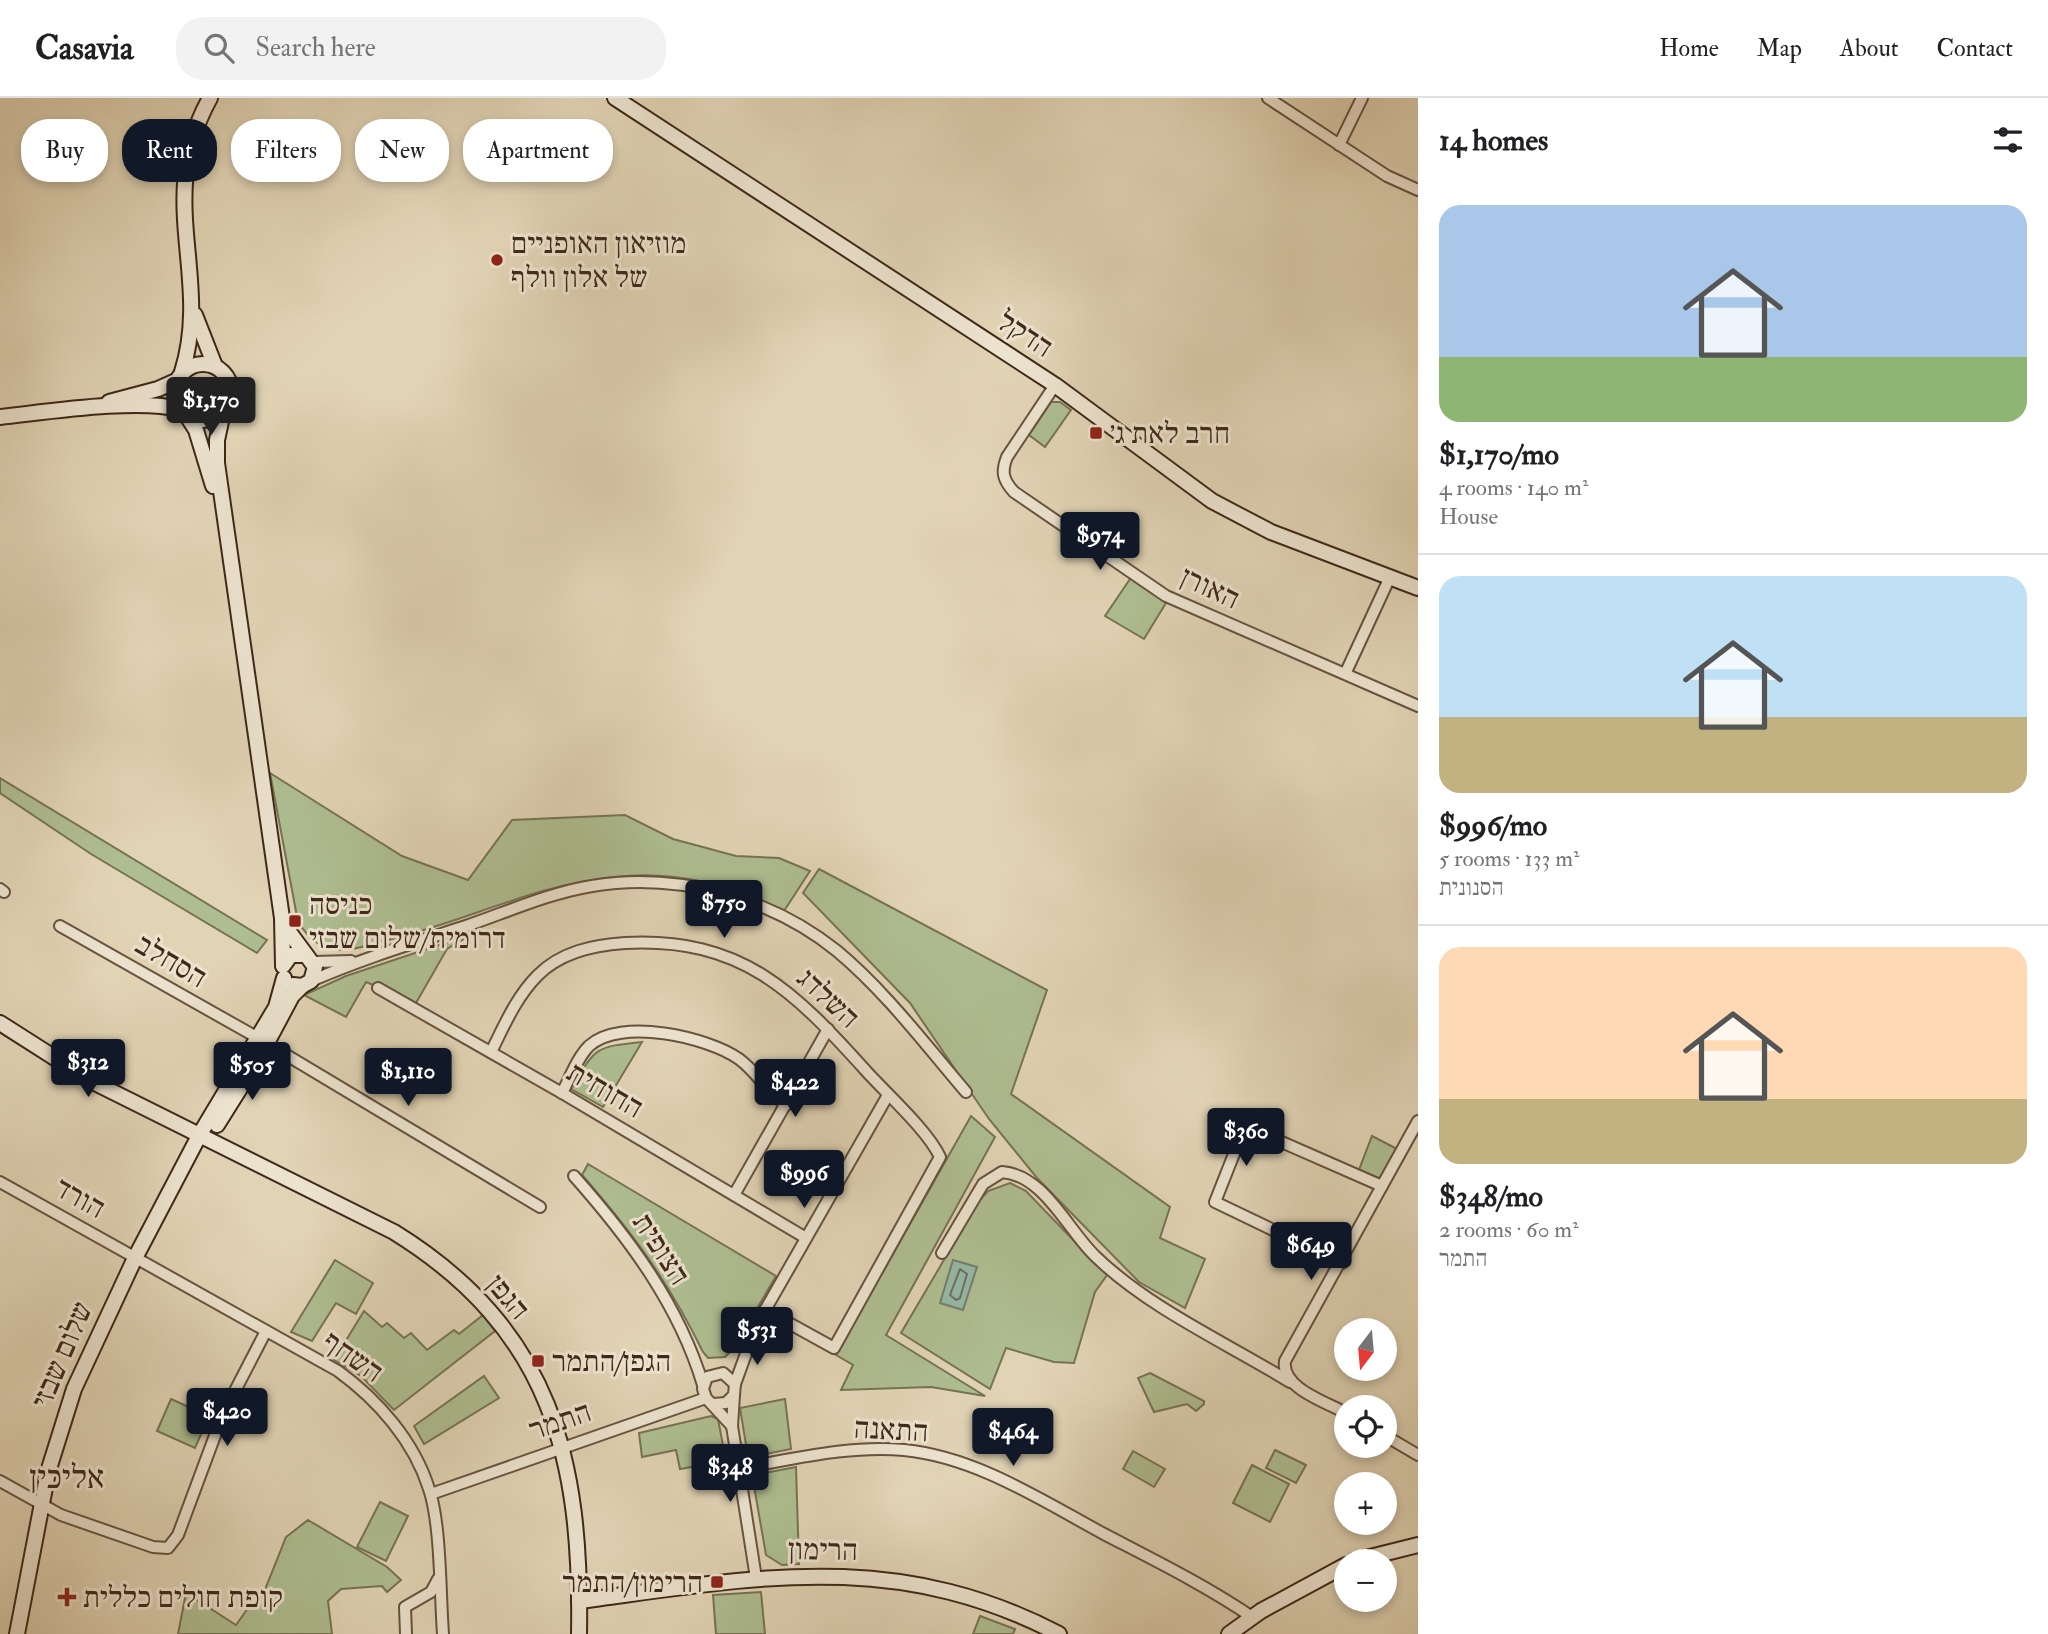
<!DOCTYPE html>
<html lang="en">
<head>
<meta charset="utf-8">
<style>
	:root { --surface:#fff; --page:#f2f2f2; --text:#202124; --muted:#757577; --line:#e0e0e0; --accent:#111827 }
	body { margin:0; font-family:"IM FELL Double Pica","Frank Ruhl Libre",serif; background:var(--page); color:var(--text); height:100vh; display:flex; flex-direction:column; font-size:26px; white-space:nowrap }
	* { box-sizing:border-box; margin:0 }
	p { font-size:23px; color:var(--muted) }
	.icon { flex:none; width:38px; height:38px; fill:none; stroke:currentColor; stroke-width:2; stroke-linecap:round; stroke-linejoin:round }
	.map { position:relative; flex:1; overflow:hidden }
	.panel { display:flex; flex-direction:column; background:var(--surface); width:630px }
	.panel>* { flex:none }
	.banner { position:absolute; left:21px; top:21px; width:665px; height:63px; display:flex; gap:14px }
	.needle { width:46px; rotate:196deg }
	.controls { position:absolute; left:1334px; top:1220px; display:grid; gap:14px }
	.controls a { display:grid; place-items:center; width:63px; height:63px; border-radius:50%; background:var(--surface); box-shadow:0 4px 10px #0003; font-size:35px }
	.price { position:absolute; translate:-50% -60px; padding:0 16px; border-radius:7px; background:var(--accent); color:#fff; font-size:23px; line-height:46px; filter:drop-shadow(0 2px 4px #0008) }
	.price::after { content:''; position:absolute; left:50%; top:42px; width:21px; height:16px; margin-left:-10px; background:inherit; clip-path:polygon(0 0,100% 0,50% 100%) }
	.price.active { background:#222; color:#fff }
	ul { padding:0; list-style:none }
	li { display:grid; align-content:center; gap:14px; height:371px; padding:0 21px }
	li+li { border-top:2px solid var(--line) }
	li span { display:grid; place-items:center; height:217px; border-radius:21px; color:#555 }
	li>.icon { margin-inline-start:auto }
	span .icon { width:126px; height:126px; fill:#fffc; stroke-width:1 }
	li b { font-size:30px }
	h2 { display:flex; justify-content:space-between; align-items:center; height:84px; padding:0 21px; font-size:30px }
	.chip { padding:0 24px; border-radius:28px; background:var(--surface); box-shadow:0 4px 10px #0003; font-size:24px; line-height:63px }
	.chip.active { background:var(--accent); color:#fff }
	header { display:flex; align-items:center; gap:42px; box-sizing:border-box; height:98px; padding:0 35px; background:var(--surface); border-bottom:2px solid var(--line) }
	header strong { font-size:33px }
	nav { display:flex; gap:38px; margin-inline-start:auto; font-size:24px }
	.search { width:490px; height:63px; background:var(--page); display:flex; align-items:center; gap:18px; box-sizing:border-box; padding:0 24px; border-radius:28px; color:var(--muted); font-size:26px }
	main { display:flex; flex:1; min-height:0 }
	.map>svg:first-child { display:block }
	.green { fill:#aebe91; stroke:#767354; stroke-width:2 }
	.water { fill:#95b9a8; stroke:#727f6e; stroke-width:2 }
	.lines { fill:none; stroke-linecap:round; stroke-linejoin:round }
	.shore { stroke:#6a7060; stroke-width:2 }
	.street-casing { stroke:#67533f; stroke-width:14 }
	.secondary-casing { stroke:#3e2818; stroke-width:18 }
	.street { stroke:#ece3cf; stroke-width:10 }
	.secondary { stroke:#ece3cf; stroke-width:14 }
	.poi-dot { fill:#8f2418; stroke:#ece3cf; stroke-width:2.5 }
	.labels { text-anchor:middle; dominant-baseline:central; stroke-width:6; stroke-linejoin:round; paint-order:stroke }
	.poi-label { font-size:30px; fill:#3e2818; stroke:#ece3cf; text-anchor:start }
	.street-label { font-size:30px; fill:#3e2818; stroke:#ece3cf }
	.quarter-label { font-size:33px; fill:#3e2818; stroke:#ece3cf }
</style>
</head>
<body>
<header>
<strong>Casavia</strong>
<div class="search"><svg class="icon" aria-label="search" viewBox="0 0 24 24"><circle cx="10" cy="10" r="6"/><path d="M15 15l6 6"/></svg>Search here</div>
<nav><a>Home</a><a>Map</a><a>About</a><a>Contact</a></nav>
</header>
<main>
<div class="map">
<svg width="1418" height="1536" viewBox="0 0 1418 1536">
	<rect width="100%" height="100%" fill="#e1d4b5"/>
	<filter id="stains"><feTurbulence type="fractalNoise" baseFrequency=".00286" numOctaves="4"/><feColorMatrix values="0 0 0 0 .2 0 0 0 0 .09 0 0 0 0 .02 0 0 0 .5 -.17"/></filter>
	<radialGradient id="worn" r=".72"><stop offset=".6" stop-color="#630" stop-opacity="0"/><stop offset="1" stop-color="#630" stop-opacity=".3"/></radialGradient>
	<g class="green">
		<path d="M1051,304H1060L1071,312L1045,349L1029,337Z"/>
		<path d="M1132,478L1169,500L1144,541L1105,518Z"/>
		<path d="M270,675L402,758L468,782L512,722L625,717L673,741L736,758L779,760L810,773L784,813C732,786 672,772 614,779C533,787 465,824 388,842C373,845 355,853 341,852C320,851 309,841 298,824Z"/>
		<path d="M0,680L267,842L257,855L91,756L0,695Z"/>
		<path d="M819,771L1047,892L1011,996L1170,1109L1160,1140L1205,1161L1185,1210L1139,1184L1037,1080L989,1021L910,905L803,795Z"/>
		<path d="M472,836L447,851L416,905L366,884L346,919L304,897L346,878Z"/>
		<path d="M642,944L603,1009L571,991C596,949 594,949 642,944Z"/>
		<path d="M971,1018L995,1039L886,1237L985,1298L931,1289L841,1292L853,1267L836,1257Z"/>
		<path d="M1372,1038L1401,1053L1382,1088L1357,1077Z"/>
		<path d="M588,1066L776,1178L734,1250L725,1259L708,1260L703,1254C670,1186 632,1134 582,1077Z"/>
		<path d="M1010,1085L1026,1093L1107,1177L1095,1194L1074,1265L1054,1264L1006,1250L990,1291L901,1235L978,1104L988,1093Z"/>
		<path d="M335,1162L373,1185L356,1216L336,1205L312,1243L291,1234Z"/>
		<path d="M364,1213L382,1229L387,1225L404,1240L411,1235L427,1252L454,1232L459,1236L483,1217L495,1233L394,1312L361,1278L334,1262Z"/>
		<path d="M1150,1275L1204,1303V1306L1196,1313L1187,1306L1154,1314L1138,1280Z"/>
		<path d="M484,1278L499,1300L424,1346L414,1328Z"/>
		<path d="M171,1301L209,1318L195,1350L157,1333Z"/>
		<path d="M785,1301L791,1351L751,1359L747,1353L740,1310Z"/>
		<path d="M711,1318L718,1321L726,1363L680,1371L676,1352L642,1359L639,1335Z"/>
		<path d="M1275,1352L1306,1367L1296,1385L1266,1370Z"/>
		<path d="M1133,1353L1165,1371L1154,1389L1123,1371Z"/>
		<path d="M1252,1367L1289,1386L1270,1424L1233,1405Z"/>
		<path d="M796,1369L799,1466L782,1467L766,1457L754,1388L759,1376Z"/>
		<path d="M380,1404L408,1418L386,1463L357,1449Z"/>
		<path d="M308,1422L387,1469L401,1482L387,1494L382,1488L341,1491L328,1503L332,1536H178L186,1495L236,1527L253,1503L262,1499L286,1439Z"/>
		<path d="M761,1494L765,1536H716L713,1497Z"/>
		<path d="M980,1518L1015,1531L1013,1536H973Z"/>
	</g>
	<path class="water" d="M953,1162L977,1169L963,1212L940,1205Z"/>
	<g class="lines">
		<path class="shore" d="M960,1171L967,1176L960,1200L956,1202L950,1197Z"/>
		<defs>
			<g id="street">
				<path d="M1268,0L1387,78L1418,92"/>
				<path d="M1339,47L1362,0"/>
				<path d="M1055,287L1007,359C1001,374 1003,382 1014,394L1166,498L1418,608"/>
				<path d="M1346,574L1390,479"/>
				<path d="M0,791L4,794"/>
				<path d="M60,828L258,940L540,1109"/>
				<path d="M314,864L351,863"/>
				<path d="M311,883C361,861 414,845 466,828C507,814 549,795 592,788C677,774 770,799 837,853C885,893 925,946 966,994"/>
				<path d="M378,890L562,995L806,1140"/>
				<path d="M491,954C504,928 516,899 538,877C561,854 593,847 625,845C742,839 794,893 867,974C887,996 928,1033 940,1059L834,1250L765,1212"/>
				<path d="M562,995C570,980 577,960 589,948C620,919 708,939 739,961C757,974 767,994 786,1007"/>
				<path d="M574,1078C629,1140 679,1207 703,1287"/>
				<path d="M0,1084L338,1273C378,1302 414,1343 429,1391C441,1426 440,1496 443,1536"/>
				<path d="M734,1097L828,931"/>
				<path d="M942,1155L983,1086L1002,1074C1044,1077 1067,1131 1095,1158C1150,1211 1225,1244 1290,1284"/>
				<path d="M1342,1165L1215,1104L1245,1028L1382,1088"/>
				<path d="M735,1286L756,1228L888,997"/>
				<path d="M734,1297L732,1328L756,1480"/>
				<path d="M713,1306L726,1305L734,1297L735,1286L723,1275L707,1279L703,1291L706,1300L732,1328"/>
				<path d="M1346,1315C1326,1304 1281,1290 1285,1263L1418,1023"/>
				<path d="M1384,1337L1418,1357"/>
				<path d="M741,1370C794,1361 849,1347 904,1352C976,1359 1041,1402 1104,1436C1154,1462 1205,1487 1252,1519"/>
				<path d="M0,1383L61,1417L153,1449L168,1450L178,1437L223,1316L266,1233"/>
				<path d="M431,1396L706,1300"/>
				<path d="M406,1536L405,1509L431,1494L438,1481"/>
			</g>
			<g id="secondary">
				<path d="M615,0L1055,287L1212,403L1271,434L1418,490"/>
				<path d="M195,217L215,268"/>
				<circle cx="203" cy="294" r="28"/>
				<path d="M182,274C212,178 154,101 210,0"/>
				<path d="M109,304L158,291L176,283"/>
				<path d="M223,314L217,342V365L282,820L283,867"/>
				<path d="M187,318L196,332L213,388"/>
				<path d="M0,319C47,314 136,300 180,311"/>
				<path d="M284,827L315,869L311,883L302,888L293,887"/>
				<path d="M283,868L291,857H306"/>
				<path d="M0,925L91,983L394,1134C552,1232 582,1361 579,1536"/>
				<path d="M217,1027L259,960L292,898L302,888"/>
				<path d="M1354,1463L1418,1447"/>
				<path d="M579,1503C754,1480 894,1450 1059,1536"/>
				<path d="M17,1536L48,1374L74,1291L135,1160L200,1036L276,909L284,880"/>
				<path d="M1229,1536L1261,1513L1346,1467"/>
			</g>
		</defs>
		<use href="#street" class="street-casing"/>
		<use href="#secondary" class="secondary-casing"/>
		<use href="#street" class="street"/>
		<use href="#secondary" class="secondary"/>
	</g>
	<g class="poi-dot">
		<circle cx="497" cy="162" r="7"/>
		<rect x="1089" y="328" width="14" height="14" rx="3.5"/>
		<rect x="288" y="816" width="14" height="14" rx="3.5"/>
		<rect x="531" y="1256" width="14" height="14" rx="3.5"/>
		<rect x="710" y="1477" width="14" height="14" rx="3.5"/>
		<path d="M63.5 1488.5h7v7h7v7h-7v7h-7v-7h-7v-7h7z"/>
	</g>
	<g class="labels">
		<g class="poi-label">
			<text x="511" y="145">מוזיאון האופניים<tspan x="511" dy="34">של אלון וולף</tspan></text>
			<text x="1110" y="335">חרב לאת ג׳</text>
			<text x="309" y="806">כניסה<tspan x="309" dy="34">דרומית/שלום שבזי</tspan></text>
			<text x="552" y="1263">הגפן/התמר</text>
			<text x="703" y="1484" text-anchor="end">הרימון/התמר</text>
			<text x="83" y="1499">קופת חולים כללית</text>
		</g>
		<g class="street-label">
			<text transform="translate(1025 236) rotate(33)">הדקל</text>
			<text transform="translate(1210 490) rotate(25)">האורן</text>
			<text transform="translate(171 863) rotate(30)">הסחלב</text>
			<text transform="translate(828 900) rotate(43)">השלדג</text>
			<text transform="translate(605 992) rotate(30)">החוחית</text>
			<text transform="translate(80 1100) rotate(29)">הורד</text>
			<text transform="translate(661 1151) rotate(57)">הצופית</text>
			<text transform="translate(508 1199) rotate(50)">הגפן</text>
			<text transform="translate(62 1257) rotate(-67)">שלום שבזי</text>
			<text transform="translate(353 1259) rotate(35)">השחף</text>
			<text transform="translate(560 1323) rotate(-19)">התמר</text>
			<text transform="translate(891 1332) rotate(3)">התאנה</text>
			<text transform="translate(823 1452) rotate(1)">הרימון</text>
		</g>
		<g class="quarter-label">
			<text x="67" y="1379">אליכין</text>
		</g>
	</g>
	<rect width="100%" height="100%" filter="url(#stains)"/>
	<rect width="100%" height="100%" fill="url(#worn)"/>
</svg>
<div class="controls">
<a><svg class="needle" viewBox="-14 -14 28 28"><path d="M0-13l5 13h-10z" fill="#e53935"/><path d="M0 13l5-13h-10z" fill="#757577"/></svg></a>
<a><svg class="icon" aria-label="locate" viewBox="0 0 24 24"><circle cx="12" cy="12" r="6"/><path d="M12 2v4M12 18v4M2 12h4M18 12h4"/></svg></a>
<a>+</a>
<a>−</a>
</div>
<b class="price active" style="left:211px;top:339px">$1,170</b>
<b class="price" style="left:1100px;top:474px">$974</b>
<b class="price" style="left:724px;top:842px">$750</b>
<b class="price" style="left:88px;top:1001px">$312</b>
<b class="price" style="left:252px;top:1004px">$505</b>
<b class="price" style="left:408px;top:1010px">$1,110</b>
<b class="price" style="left:795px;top:1021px">$422</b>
<b class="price" style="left:1246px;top:1070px">$360</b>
<b class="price" style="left:804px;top:1112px">$996</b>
<b class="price" style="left:1311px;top:1184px">$649</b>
<b class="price" style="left:757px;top:1269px">$531</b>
<b class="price" style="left:227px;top:1350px">$420</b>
<b class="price" style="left:1013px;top:1370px">$464</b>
<b class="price" style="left:730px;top:1406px">$348</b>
<div class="banner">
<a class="chip">Buy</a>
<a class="chip active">Rent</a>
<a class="chip">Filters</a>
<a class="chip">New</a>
<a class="chip">Apartment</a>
</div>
</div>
<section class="panel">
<h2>14 homes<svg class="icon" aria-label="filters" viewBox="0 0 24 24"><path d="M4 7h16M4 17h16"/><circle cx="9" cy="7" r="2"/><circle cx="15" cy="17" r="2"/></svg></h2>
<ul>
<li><span style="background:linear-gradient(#a9c7e8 70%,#8fb573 0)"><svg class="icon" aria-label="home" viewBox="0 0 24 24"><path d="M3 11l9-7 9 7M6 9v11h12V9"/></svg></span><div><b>$1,170/mo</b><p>4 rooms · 140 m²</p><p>House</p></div></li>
<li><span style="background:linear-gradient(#bfe0f5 65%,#c2b280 0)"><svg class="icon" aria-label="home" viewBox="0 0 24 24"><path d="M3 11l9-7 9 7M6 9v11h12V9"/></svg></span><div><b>$996/mo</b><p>5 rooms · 133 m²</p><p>הסנונית</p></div></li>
<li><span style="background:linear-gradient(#ffd9b3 70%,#c2b280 0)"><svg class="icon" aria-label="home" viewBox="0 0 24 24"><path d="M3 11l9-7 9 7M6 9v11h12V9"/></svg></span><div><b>$348/mo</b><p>2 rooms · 60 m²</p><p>התמר</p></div></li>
</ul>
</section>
</main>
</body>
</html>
